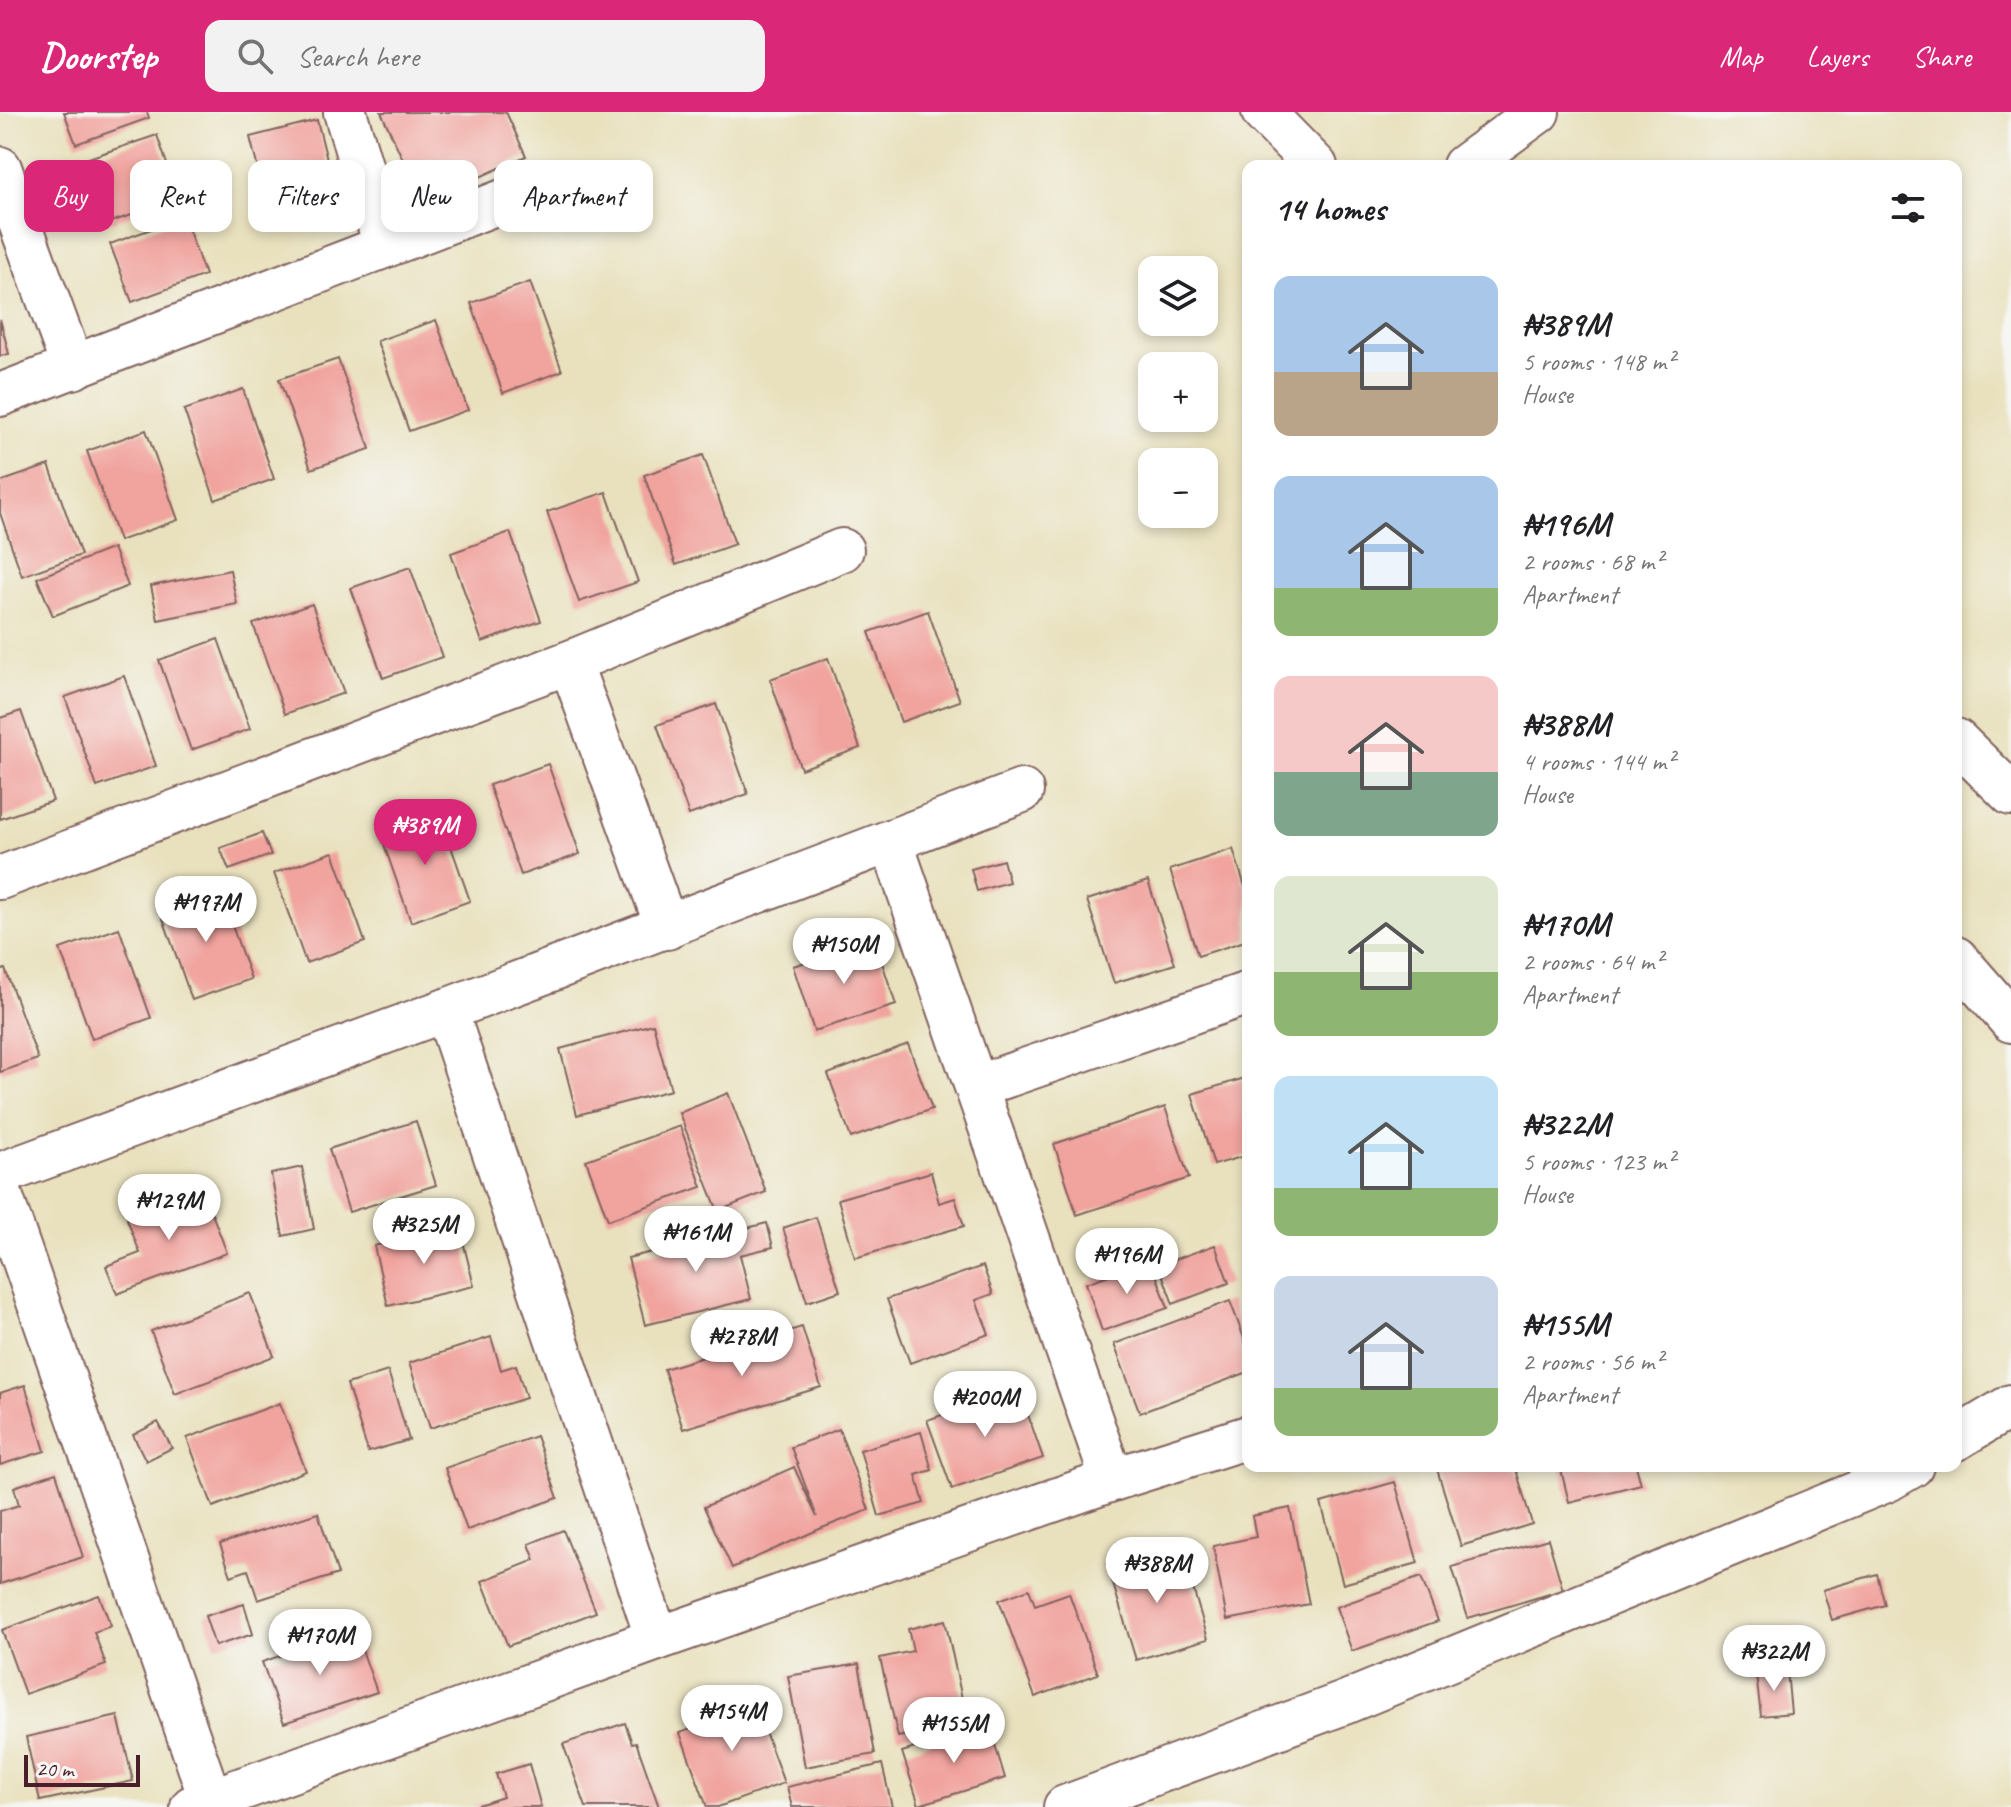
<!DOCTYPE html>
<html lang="en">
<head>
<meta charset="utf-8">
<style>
	:root { --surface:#fff; --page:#f2f2f2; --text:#202124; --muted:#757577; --accent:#db2777 }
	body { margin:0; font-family:Caveat,sans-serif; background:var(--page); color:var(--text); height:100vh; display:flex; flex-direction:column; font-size:30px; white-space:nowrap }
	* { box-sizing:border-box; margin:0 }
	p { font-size:26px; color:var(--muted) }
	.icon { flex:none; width:44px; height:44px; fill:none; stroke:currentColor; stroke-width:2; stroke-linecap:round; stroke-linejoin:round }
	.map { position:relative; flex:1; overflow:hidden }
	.panel { position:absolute; left:1242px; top:48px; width:720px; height:1312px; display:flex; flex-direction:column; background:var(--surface); border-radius:16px; box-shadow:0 4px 12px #0003 }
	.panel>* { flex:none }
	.guide { position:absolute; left:24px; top:48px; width:760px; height:72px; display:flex; gap:16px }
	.controls { position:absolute; left:1138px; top:144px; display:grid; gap:16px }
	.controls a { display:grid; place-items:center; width:80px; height:80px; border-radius:16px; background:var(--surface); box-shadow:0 4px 12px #0003; font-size:40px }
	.scale { position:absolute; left:24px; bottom:20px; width:116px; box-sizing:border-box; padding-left:8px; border:4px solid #4a1f2b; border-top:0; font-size:22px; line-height:28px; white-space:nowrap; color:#4a1f2b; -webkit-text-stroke:6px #f6f6f2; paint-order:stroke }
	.price { position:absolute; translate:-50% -68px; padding:0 18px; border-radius:28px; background:#fff; color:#222; font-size:26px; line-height:52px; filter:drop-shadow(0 2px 4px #0008) }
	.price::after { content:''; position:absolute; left:50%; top:48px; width:24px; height:18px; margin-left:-12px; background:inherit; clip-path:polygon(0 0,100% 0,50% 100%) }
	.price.active { background:var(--accent); color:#fff }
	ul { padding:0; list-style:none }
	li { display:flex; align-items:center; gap:24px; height:200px; padding:0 32px }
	li span { display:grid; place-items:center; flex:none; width:224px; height:160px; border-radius:16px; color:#555 }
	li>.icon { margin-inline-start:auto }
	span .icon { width:96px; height:96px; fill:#fffc; stroke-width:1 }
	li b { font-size:34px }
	h2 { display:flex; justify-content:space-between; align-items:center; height:96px; padding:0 32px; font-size:34px }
	.pill { padding:0 28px; border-radius:16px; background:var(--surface); box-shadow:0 4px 12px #0003; font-size:28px; line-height:72px }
	.pill.active { background:var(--accent); color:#fff }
	header { display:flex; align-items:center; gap:48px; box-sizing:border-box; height:112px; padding:0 40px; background:var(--accent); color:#fff }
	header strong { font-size:38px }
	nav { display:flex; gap:44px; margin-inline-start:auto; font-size:28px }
	.search { width:560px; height:72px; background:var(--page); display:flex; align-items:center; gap:20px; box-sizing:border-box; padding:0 28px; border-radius:16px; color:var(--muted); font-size:30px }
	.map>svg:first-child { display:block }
	.building { fill:#f1a39e }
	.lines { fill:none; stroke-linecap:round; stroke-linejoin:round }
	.minor-casing { stroke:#82635e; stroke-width:46 }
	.minor { stroke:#fff; stroke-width:42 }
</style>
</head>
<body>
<header>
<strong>Doorstep</strong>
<div class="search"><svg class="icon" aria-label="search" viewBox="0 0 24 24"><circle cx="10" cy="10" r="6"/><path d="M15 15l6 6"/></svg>Search here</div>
<nav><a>Map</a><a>Layers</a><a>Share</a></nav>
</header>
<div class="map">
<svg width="2011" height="1695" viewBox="0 0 2011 1695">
	<rect width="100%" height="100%" fill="#f6f6f2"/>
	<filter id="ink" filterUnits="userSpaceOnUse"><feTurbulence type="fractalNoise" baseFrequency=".0125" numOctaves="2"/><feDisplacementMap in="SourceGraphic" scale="16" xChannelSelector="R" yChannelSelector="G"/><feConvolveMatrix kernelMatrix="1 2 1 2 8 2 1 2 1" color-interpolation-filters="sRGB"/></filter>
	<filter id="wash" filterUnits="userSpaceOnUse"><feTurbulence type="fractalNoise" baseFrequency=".006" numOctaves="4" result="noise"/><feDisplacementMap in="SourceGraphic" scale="32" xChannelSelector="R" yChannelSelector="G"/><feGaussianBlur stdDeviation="1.8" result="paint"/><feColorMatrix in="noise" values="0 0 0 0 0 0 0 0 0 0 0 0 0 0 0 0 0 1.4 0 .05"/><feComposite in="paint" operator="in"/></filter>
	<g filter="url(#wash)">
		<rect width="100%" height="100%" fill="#e9e1be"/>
		<g id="blocks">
			<g class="building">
				<path d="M64,0H147L149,6L76,32Z"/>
				<path d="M381,0H506L526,44L423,91Z"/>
				<path d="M317,8L338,92L271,109L250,25Z"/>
				<path d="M157,23L179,87L105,112L83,48Z"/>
				<path d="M184,105L205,163L132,190L110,132Z"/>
				<path d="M530,170L562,259L503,281L471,191Z"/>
				<path d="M0,207L9,242L0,244Z"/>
				<path d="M436,208L468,298L409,319L377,229Z"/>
				<path d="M338,247L370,337L311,357L279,267Z"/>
				<path d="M243,277L274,367L215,388L184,298Z"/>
				<path d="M146,318L178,408L119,429L87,339Z"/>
				<path d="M703,343L735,432L676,453L644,363Z"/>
				<path d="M49,353L81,443L22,464L0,401V370Z"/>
				<path d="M606,380L638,470L579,490L547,400Z"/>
				<path d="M510,420L541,509L482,530L451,441Z"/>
				<path d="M113,436L128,474L53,504L37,466Z"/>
				<path d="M410,455L442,545L383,566L351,476Z"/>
				<path d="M230,458L237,492L158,508L151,474Z"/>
				<path d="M312,492L344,581L285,602L253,512Z"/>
				<path d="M928,499L960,589L901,610L869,520Z"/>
				<path d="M218,527L250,617L191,638L159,548Z"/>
				<path d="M828,546L860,636L801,657L770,567Z"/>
				<path d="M124,564L156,654L97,675L65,585Z"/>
				<path d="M716,592L748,682L689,703L657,613Z"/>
				<path d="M21,599L53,689L0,707V606Z"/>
				<path d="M548,652L580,742L521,763L489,673Z"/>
				<path d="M439,700L470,789L411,810L380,721Z"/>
				<path d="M262,721L271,743L229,758L220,736Z"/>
				<path d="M1233,737L1248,784V828L1198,844L1170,758Z"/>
				<path d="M333,740L365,830L306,851L274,761Z"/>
				<path d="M1003,748L1009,770L977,779L971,757Z"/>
				<path d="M1148,769L1175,852L1114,871L1087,788Z"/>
				<path d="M219,777L251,867L192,888L160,798Z"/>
				<path d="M119,816L151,906L92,927L60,837Z"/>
				<path d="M875,829L896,893L814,919L793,854Z"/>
				<path d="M5,857L38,947L0,960V859Z"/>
				<path d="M653,912L671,978L577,1003L560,937Z"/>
				<path d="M908,932L932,997L851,1026L828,962Z"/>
				<path d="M1248,965V1043L1214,1053L1192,982Z"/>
				<path d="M728,981L766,1080L718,1099L679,1001Z"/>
				<path d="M1165,995L1189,1066L1077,1103L1054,1032Z"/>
				<path d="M416,1009L436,1073L349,1100L329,1037Z"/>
				<path d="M680,1014L702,1075L608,1108L586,1048Z"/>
				<path d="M302,1055L314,1117L283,1124L271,1062Z"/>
				<path d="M931,1060L939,1091L955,1086L964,1114L855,1146L838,1087Z"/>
				<path d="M203,1078L227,1141L117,1182L106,1154L140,1141L127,1107Z"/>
				<path d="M816,1105L840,1179L807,1190L783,1116Z"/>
				<path d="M767,1111L773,1135L740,1143L751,1187L645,1213L628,1146Z"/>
				<path d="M459,1113L474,1174L388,1194L374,1134Z"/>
				<path d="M1215,1133L1229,1171L1173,1192L1159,1153Z"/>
				<path d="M1151,1148L1168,1196L1102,1219L1086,1171Z"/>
				<path d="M983,1154L993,1182L976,1188L989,1222L910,1251L887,1187Z"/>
				<path d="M250,1181L274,1244L175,1282L151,1219Z"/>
				<path d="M1230,1189L1248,1237V1260L1140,1301L1114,1232Z"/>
				<path d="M802,1215L821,1275L683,1317L664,1257Z"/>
				<path d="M491,1225L501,1258L516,1253L526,1286L430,1316L409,1251Z"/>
				<path d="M388,1259L409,1328L368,1340L347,1272Z"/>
				<path d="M25,1273L45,1339L0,1353V1281Z"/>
				<path d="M1019,1277L1043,1346L952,1377L927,1308Z"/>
				<path d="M280,1291L306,1359L213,1395L187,1326Z"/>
				<path d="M158,1310L172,1336L146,1349L133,1323Z"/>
				<path d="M839,1317L869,1398L822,1416L732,1456L704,1395L794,1355L817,1405L791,1335Z"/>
				<path d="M921,1320L932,1358L916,1363L924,1391L879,1404L860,1338Z"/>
				<path d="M536,1324L558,1386L467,1418L445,1356Z"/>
				<path d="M1436,1354H1515L1532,1412L1461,1434Z"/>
				<path d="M1560,1354H1636L1641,1372L1569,1390Z"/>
				<path d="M56,1361L83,1445L0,1472V1399L19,1393L14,1375Z"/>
				<path d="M1395,1370L1418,1451L1343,1472L1321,1391Z"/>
				<path d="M1290,1396L1309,1492L1227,1508L1213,1434L1256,1425L1252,1404Z"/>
				<path d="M318,1401L338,1462L258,1488L248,1458L231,1464L220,1432Z"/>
				<path d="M563,1418L596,1500L508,1534L482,1469L535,1448L529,1432Z"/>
				<path d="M1548,1427L1563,1478L1468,1506L1452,1455Z"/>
				<path d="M1144,1441L1148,1456L1184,1446L1208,1527L1136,1548L1107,1452Z"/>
				<path d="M1877,1462L1885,1493L1832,1508L1823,1478Z"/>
				<path d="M1421,1465L1438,1509L1352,1539L1336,1495Z"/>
				<path d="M1029,1477L1035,1493L1069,1481L1098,1562L1035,1585L999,1488Z"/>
				<path d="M99,1483L111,1514L94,1520L106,1553L25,1582L2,1518Z"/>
				<path d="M244,1492L253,1522L215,1534L205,1504Z"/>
				<path d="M945,1508L967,1610L898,1625L880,1546L913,1539L908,1517Z"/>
				<path d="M355,1518L377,1580L284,1611L262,1550Z"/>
				<path d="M859,1552L875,1642L805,1655L788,1564Z"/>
				<path d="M1787,1559L1791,1601L1761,1604L1756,1562Z"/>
				<path d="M750,1579L784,1671L718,1695H707L680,1621L716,1608L711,1593Z"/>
				<path d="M118,1604L133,1669L40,1689L26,1625Z"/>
				<path d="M625,1611L632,1631L636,1630L659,1695H586L563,1632Z"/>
				<path d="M989,1613L1005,1666L919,1693L902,1640Z"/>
				<path d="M529,1652L541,1695H472L503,1685L496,1662Z"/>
				<path d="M882,1652L892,1695H792L787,1675Z"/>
			</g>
		</g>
	</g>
	<g filter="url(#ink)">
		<use href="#blocks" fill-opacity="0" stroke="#82635e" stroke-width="2"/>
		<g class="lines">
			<defs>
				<g id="minor">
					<path d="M345,0L385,134"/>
					<path d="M1263,0L1316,54"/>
					<path d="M1464,54L1538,0"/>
					<path d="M0,56L73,256"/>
					<path d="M0,283L508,87"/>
					<path d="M570,550L667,816"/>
					<path d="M1956,628L2011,682"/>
					<path d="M891,729L1112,1368"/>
					<path d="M0,766L570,550L842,438"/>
					<path d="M1956,846L2011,909"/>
					<path d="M446,898L657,1527"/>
					<path d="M978,974L1248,881"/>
					<path d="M0,1062L446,898L1022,679"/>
					<path d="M0,1080L211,1689"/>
					<path d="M1956,1327L2011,1294"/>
					<path d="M192,1695L657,1527L1112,1368L1248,1325"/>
					<path d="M1065,1695L1344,1591L1888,1368L1912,1354"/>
				</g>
			</defs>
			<use href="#minor" class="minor-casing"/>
			<use href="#minor" class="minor"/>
		</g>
	</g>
</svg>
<div class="controls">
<a><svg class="icon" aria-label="layers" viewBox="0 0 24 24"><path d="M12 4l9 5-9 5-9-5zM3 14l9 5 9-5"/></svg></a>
<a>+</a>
<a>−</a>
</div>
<div class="scale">20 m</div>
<b class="price active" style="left:425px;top:755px">₦389M</b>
<b class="price" style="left:206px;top:832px">₦197M</b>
<b class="price" style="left:844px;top:874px">₦150M</b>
<b class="price" style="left:169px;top:1130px">₦129M</b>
<b class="price" style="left:424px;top:1154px">₦325M</b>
<b class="price" style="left:696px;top:1162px">₦161M</b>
<b class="price" style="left:1127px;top:1184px">₦196M</b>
<b class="price" style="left:742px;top:1266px">₦278M</b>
<b class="price" style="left:985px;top:1327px">₦200M</b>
<b class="price" style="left:1157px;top:1493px">₦388M</b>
<b class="price" style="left:320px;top:1565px">₦170M</b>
<b class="price" style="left:1774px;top:1581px">₦322M</b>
<b class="price" style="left:732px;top:1641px">₦154M</b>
<b class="price" style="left:954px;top:1653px">₦155M</b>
<div class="guide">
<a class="pill active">Buy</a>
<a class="pill">Rent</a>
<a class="pill">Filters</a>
<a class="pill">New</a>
<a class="pill">Apartment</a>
</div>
<section class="panel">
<h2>14 homes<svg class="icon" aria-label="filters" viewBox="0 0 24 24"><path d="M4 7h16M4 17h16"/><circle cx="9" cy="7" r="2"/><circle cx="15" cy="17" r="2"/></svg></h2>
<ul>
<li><span style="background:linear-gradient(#a9c7e8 60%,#b9a48a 0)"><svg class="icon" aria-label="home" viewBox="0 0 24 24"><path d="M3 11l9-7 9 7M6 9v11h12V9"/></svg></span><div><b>₦389M</b><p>5 rooms · 148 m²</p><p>House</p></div></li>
<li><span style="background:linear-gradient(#a9c7e8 70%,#8fb573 0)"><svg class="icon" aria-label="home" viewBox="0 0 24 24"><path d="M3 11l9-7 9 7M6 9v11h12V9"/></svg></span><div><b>₦196M</b><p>2 rooms · 68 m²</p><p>Apartment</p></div></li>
<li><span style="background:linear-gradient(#f6c9c9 60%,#7fa58c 0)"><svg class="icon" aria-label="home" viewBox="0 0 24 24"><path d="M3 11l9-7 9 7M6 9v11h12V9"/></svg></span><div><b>₦388M</b><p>4 rooms · 144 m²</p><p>House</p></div></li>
<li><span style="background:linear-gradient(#dfe7d0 60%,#8fb573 0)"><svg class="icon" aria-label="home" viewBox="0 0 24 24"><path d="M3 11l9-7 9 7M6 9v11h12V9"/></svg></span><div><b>₦170M</b><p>2 rooms · 64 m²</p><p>Apartment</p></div></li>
<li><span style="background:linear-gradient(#bfe0f5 70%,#8fb573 0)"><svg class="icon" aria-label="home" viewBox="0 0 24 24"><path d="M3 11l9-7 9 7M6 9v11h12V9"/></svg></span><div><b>₦322M</b><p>5 rooms · 123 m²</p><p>House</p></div></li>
<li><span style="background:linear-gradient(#c9d6e8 70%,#8fb573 0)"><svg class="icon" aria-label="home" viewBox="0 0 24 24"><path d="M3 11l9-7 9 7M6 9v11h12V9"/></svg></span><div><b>₦155M</b><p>2 rooms · 56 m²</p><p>Apartment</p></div></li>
</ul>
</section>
</div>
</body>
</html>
